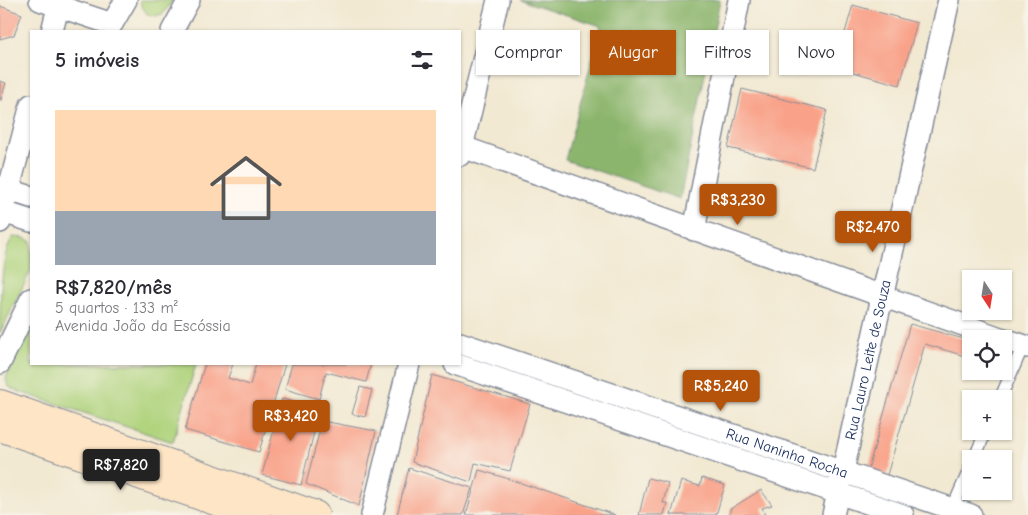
<!DOCTYPE html>
<html lang="pt">
<head>
<meta charset="utf-8">
<style>
	:root { --surface:#fff; --page:#f7f7f7; --text:#2b2b33; --muted:#7c7c81; --line:#e1e1e2; --accent:#b45309 }
	body { margin:0; font-family:"Comic Neue",sans-serif; background:var(--page); color:var(--text); height:100vh; display:flex; flex-direction:column; font-size:19px; white-space:nowrap }
	* { box-sizing:border-box; margin:0 }
	p { font-size:16px; color:var(--muted) }
	.icon { flex:none; width:28px; height:28px; fill:none; stroke:currentColor; stroke-width:2; stroke-linecap:round; stroke-linejoin:round }
	.map { position:relative; flex:1; overflow:hidden }
	.sheet { position:absolute; left:30px; top:30px; width:431px; height:335px; display:flex; flex-direction:column; background:var(--surface); border-radius:0px; box-shadow:0 1px 4px #0004 }
	.sheet>* { flex:none }
	.hud { position:absolute; left:476px; top:30px; width:475px; height:45px; display:flex; gap:10px }
	.needle { width:32px; rotate:168deg }
	.controls { position:absolute; left:962px; top:270px; display:grid; gap:10px }
	.controls a { display:grid; place-items:center; width:50px; height:50px; border-radius:0px; background:var(--surface); box-shadow:0 1px 4px #0004; font-size:25px }
	.price { position:absolute; translate:-50% -42px; padding:0 11px; border-radius:5px; background:var(--accent); color:#fff; font-size:16px; line-height:32px; filter:drop-shadow(0 1px 2px #0008) }
	.price::after { content:''; position:absolute; left:50%; top:30px; width:15px; height:11px; margin-left:-8px; background:inherit; clip-path:polygon(0 0,100% 0,50% 100%) }
	.price.active { background:#222; color:#fff }
	ul { padding:0; list-style:none }
	li { display:grid; align-content:center; gap:10px; height:265px; padding:0 25px }
	li+li { border-top:1px solid var(--line) }
	li span { display:grid; place-items:center; height:155px; border-radius:0px; color:#555 }
	li>.icon { margin-inline-start:auto }
	span .icon { width:90px; height:90px; fill:#fffc; stroke-width:1 }
	li b { font-size:21px }
	h2 { display:flex; justify-content:space-between; align-items:center; height:60px; padding:0 25px; font-size:21px }
	.pill { padding:0 18px; border-radius:0px; background:var(--surface); box-shadow:0 1px 4px #0004; font-size:18px; line-height:45px }
	.pill.active { background:var(--accent); color:#fff }
	.map>svg:first-child { display:block }
	.green { fill:#afd37c; stroke:#65816d }
	.forest { fill:#8bb56c; stroke:#537265 }
	.building { fill:#f9a289 }
	.lines { fill:none; stroke-linecap:round; stroke-linejoin:round }
	.lane-casing { stroke:#868c98; stroke-width:14 }
	.street-casing { stroke:#868c98; stroke-width:24 }
	.secondary-casing { stroke:#868c98; stroke-width:30 }
	.lane { stroke:#fff; stroke-width:11 }
	.street { stroke:#fff; stroke-width:21 }
	.secondary { stroke:#fde5c5; stroke-width:28 }
	.labels { text-anchor:middle; dominant-baseline:central; stroke-width:4; stroke-linejoin:round; paint-order:stroke }
	.street-label { font-size:15px; fill:#1b2f5e; stroke:#f7f3e8 }
</style>
</head>
<body>
<div class="map">
<svg width="1028" height="515" viewBox="0 0 1028 515">
	<rect width="100%" height="100%" fill="#f7f3e8"/>
	<filter id="ink" filterUnits="userSpaceOnUse"><feTurbulence type="fractalNoise" baseFrequency=".02" numOctaves="2"/><feDisplacementMap in="SourceGraphic" scale="10" xChannelSelector="R" yChannelSelector="G"/><feConvolveMatrix kernelMatrix="1 2 1 2 8 2 1 2 1" color-interpolation-filters="sRGB"/></filter>
	<filter id="wash" filterUnits="userSpaceOnUse"><feTurbulence type="fractalNoise" baseFrequency=".0096" numOctaves="4" result="noise"/><feDisplacementMap in="SourceGraphic" scale="20" xChannelSelector="R" yChannelSelector="G"/><feGaussianBlur stdDeviation="1.12" result="paint"/><feColorMatrix in="noise" values="0 0 0 0 0 0 0 0 0 0 0 0 0 0 0 0 0 1.4 0 .05"/><feComposite in="paint" operator="in"/></filter>
	<g filter="url(#wash)">
		<rect width="100%" height="100%" fill="#f2e9d2"/>
		<g class="green">
			<path d="M140,0H173L163,14L155,16L147,14L141,5Z"/>
			<path d="M13,237L24,238L31,241V270L0,333C0,309 0,254 13,237Z"/>
			<path d="M31,321V364H196L173,442L14,390L8,386L6,379L8,372Z"/>
		</g>
		<path class="forest" d="M520,0H720L680,199L565,160L601,26Z"/>
		<g id="blocks">
			<g class="building">
				<path d="M853,5L917,23L900,85L835,67Z"/>
				<path d="M0,6L22,14L14,35L0,39Z"/>
				<path d="M0,81L6,83L1,100H0Z"/>
				<path d="M742,89L827,110L813,168L728,148Z"/>
				<path d="M910,324L971,341V358L925,344L887,475L868,469Z"/>
				<path d="M205,364H233L228,378L250,385L256,364H285L259,452L185,430Z"/>
				<path d="M292,364H371L366,382L326,372L319,399L285,389Z"/>
				<path d="M432,375L530,404L510,471L475,463L471,482L412,462Z"/>
				<path d="M360,387L372,390L365,417L352,414Z"/>
				<path d="M282,399L320,408L301,485L262,475Z"/>
				<path d="M322,421L376,431L359,506L306,484Z"/>
				<path d="M409,468L472,488L463,515H397Z"/>
				<path d="M479,470L509,479L615,515H466Z"/>
				<path d="M648,478L668,483L663,503H667L664,515H639Z"/>
				<path d="M702,478L725,485L716,515H671L681,481L700,486Z"/>
				<path d="M761,490L772,505L762,508L765,515H730V509Z"/>
			</g>
		</g>
	</g>
	<g filter="url(#ink)">
		<use href="#blocks" fill-opacity="0" stroke="#868c98" stroke-width="1"/>
		<g class="lines">
			<defs>
				<g id="lane">
					<path d="M1000,399L1023,346"/>
					<path d="M974,459L986,431"/>
					<path d="M952,509L971,466"/>
				</g>
				<g id="street">
					<path d="M40,0L112,24L126,0"/>
					<path d="M52,31L60,0"/>
					<path d="M172,31L189,0"/>
					<path d="M460,146L1003,339"/>
					<path d="M460,155L498,0"/>
					<path d="M0,187L31,197"/>
					<path d="M0,211L31,221"/>
					<path d="M0,222L31,105"/>
					<path d="M694,230L739,0"/>
					<path d="M1004,339L1028,347"/>
					<path id="s1" d="M460,343L971,515"/>
					<path d="M0,363L31,299"/>
					<path d="M455,364L903,515"/>
					<path d="M372,515L409,364"/>
					<path id="s2" d="M833,515L949,0"/>
				</g>
				<g id="secondary">
					<path d="M0,404L315,515"/>
					<path d="M0,427L256,515"/>
				</g>
			</defs>
			<use href="#lane" class="lane-casing"/>
			<use href="#street" class="street-casing"/>
			<use href="#secondary" class="secondary-casing"/>
			<use href="#lane" class="lane"/>
			<use href="#street" class="street"/>
			<use href="#secondary" class="secondary"/>
		</g>
	</g>
	<g class="labels">
		<g class="street-label">
			<text stroke="none"><textPath href="#s2" startOffset="159">Rua Lauro Leite de Souza</textPath></text>
			<text stroke="none"><textPath href="#s1" startOffset="345">Rua Naninha Rocha</textPath></text>
		</g>
	</g>
</svg>
<div class="controls">
<a><svg class="needle" viewBox="-14 -14 28 28"><path d="M0-13l5 13h-10z" fill="#e53935"/><path d="M0 13l5-13h-10z" fill="#7c7c81"/></svg></a>
<a><svg class="icon" aria-label="locate" viewBox="0 0 24 24"><circle cx="12" cy="12" r="6"/><path d="M12 2v4M12 18v4M2 12h4M18 12h4"/></svg></a>
<a>+</a>
<a>−</a>
</div>
<b class="price" style="left:738px;top:226px">R$3,230</b>
<b class="price" style="left:873px;top:253px">R$2,470</b>
<b class="price" style="left:721px;top:412px">R$5,240</b>
<b class="price" style="left:291px;top:442px">R$3,420</b>
<b class="price active" style="left:121px;top:491px">R$7,820</b>
<div class="hud">
<a class="pill">Comprar</a>
<a class="pill active">Alugar</a>
<a class="pill">Filtros</a>
<a class="pill">Novo</a>
</div>
<section class="sheet">
<h2>5 imóveis<svg class="icon" aria-label="filters" viewBox="0 0 24 24"><path d="M4 7h16M4 17h16"/><circle cx="9" cy="7" r="2"/><circle cx="15" cy="17" r="2"/></svg></h2>
<ul>
<li><span style="background:linear-gradient(#ffd9b3 65%,#9aa5b1 0)"><svg class="icon" aria-label="home" viewBox="0 0 24 24"><path d="M3 11l9-7 9 7M6 9v11h12V9"/></svg></span><div><b>R$7,820/mês</b><p>5 quartos · 133 m²</p><p>Avenida João da Escóssia</p></div></li>
</ul>
</section>
</div>
</body>
</html>
